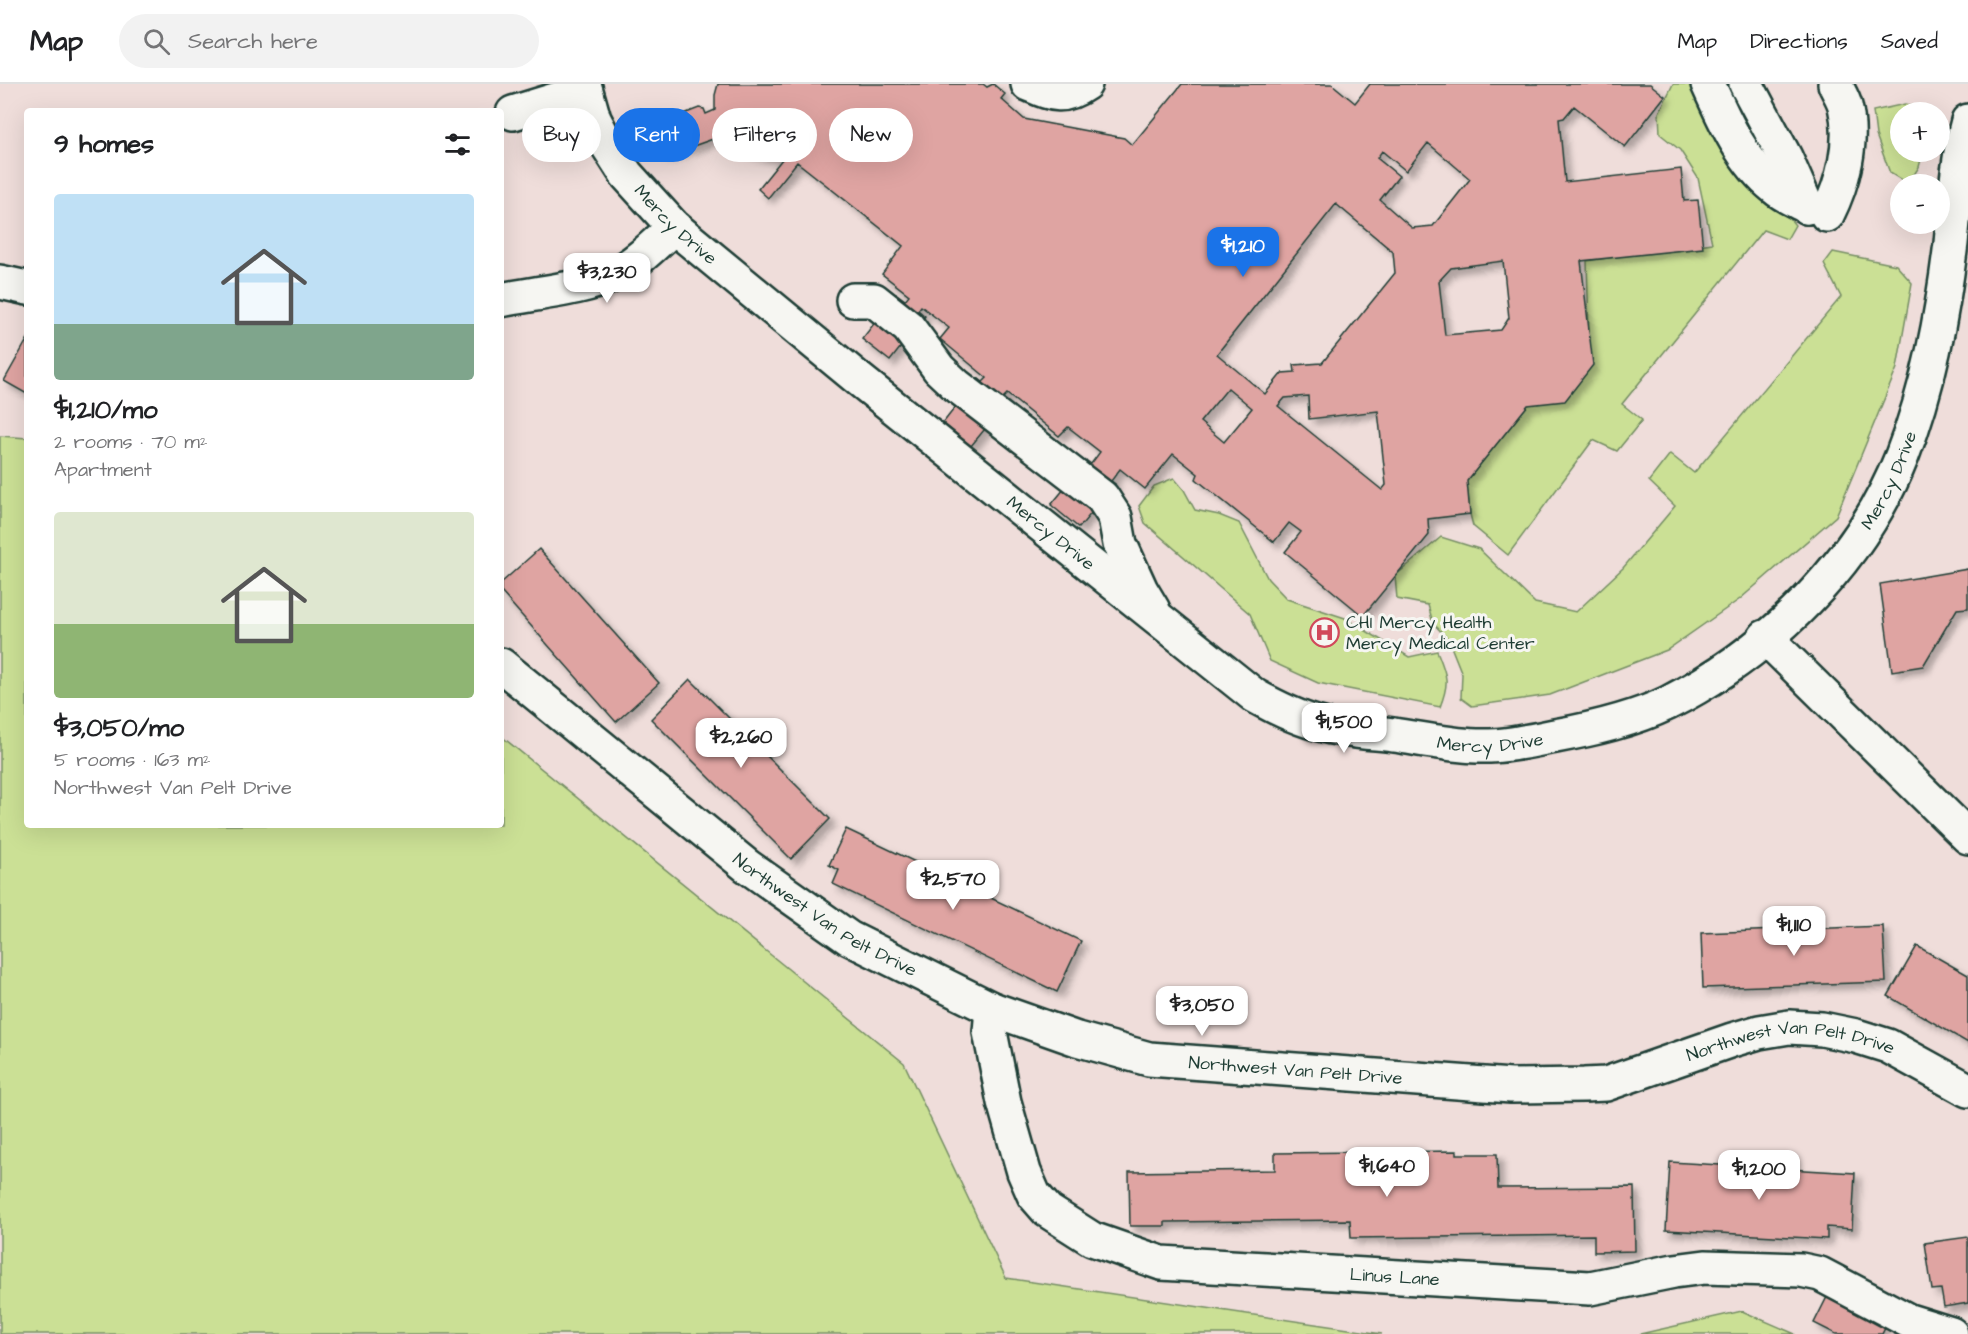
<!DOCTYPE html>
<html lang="en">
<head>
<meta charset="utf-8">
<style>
	:root { --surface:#fff; --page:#f2f2f2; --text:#202124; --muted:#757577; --line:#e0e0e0; --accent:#1a73e8 }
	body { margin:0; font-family:"Architects Daughter",sans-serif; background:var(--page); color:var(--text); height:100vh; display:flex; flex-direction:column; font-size:22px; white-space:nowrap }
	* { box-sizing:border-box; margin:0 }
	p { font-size:20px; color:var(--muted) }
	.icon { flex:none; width:33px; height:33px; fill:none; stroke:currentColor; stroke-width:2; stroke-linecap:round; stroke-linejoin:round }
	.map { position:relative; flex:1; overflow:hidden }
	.side { position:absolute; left:24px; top:24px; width:480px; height:720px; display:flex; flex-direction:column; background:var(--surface); border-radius:6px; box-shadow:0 6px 24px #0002 }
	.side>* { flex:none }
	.guide { position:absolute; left:522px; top:24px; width:570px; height:54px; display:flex; gap:12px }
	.tools { position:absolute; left:1890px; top:18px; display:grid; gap:12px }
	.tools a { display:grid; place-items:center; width:60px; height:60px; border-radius:50%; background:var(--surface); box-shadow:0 6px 24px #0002; font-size:30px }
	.price { position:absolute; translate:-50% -51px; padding:0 14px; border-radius:12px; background:#fff; color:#222; font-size:20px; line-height:39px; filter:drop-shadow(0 2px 3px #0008) }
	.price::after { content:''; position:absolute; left:50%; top:36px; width:18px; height:14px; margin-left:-9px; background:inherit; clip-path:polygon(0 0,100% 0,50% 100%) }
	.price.on { background:var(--accent); color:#fff }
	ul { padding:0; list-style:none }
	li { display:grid; align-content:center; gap:12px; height:318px; padding:0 30px }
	li span { display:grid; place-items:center; height:186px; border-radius:6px; color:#555 }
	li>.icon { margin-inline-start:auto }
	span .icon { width:108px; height:108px; fill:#fffc; stroke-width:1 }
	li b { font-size:26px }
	h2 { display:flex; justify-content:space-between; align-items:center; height:72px; padding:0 30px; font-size:26px }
	.tag { padding:0 21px; border-radius:27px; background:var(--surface); box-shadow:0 6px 24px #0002; font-size:21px; line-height:54px }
	.tag.on { background:var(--accent); color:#fff }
	header { display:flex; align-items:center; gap:36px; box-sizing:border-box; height:84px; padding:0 30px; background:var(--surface); border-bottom:2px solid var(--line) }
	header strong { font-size:28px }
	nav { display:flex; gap:33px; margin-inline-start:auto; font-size:21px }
	.search { width:420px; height:54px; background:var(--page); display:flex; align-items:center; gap:15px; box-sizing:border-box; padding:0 21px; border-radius:33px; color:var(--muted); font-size:22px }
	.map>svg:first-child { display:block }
	.green { fill:#cbe095; stroke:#758e64; stroke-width:1.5 }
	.building { fill:#dfa4a2; stroke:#1f3d34; stroke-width:1.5; fill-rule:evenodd; filter:url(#shadow) }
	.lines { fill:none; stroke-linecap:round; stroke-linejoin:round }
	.minor-casing { stroke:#1f3d34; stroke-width:38 }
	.minor { stroke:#f6f6f2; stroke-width:33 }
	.labels { text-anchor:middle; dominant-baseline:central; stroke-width:6; stroke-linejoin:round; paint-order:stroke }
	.street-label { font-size:18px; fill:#1f3d34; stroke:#f6f6f2 }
	.poi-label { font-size:18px; fill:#1f3d34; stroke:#f6f6f2; text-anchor:start }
</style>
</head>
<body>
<header>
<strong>Map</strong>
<div class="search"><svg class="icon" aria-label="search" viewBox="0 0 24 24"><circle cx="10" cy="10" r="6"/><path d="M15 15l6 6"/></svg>Search here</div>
<nav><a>Map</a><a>Directions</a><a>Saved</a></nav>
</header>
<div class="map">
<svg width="1968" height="1250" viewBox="0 0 1968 1250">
	<defs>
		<filter id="shadow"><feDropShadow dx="5.5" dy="5.5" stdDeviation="3" flood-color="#0004"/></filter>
	</defs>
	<rect width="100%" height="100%" fill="#efddda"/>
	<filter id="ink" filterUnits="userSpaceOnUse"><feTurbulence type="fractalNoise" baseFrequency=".0167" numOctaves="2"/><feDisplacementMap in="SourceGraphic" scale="12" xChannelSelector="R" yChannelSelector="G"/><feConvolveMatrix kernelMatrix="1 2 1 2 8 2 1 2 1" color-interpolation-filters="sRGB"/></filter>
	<g filter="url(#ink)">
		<g class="green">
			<path d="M1673,0H1695L1720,49L1795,141L1787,155L1763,146L1622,320L1642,336L1617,367L1593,356L1508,471L1473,442L1470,430L1467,397L1528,321L1590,284L1587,177L1712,159L1698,94L1680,66L1660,50L1659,29Z"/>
			<path d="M1905,20L1932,28H1900V68H1923L1919,83L1908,100L1890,89L1876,51L1873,27Z"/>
			<path d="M1833,168L1896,181L1912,199L1897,284L1836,432L1740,515L1667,566L1550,611L1472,622L1461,614L1462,590L1448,555L1433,539L1428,521L1397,515L1395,492L1441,453L1479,465L1535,519L1576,528L1623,484L1675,422L1649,397L1670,370L1694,389L1841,213L1824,180Z"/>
			<path d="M0,352L27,354V741H501V652L904,979L1006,1194L1382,1250H0Z"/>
			<path d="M1174,394L1184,406L1195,426L1219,431L1239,439L1268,495L1287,515L1345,534L1409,573L1437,567C1447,592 1450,597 1440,623L1318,599L1270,577L1250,530L1145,439L1139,422L1154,402Z"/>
			<path d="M1742,1227L1795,1250H1640Z"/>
		</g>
		<g class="building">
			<path d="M718,0H983L987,3L993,0L1005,10L1001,15L1024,35L1124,54L1132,61L1182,0H1332L1355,19L1370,0H1650L1665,12L1625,63L1574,22L1564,34L1559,35L1565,98L1681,85L1684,117L1698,116L1703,164L1581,177L1593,281L1565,317L1528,321L1467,397L1470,430L1428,435L1429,451L1363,532L1285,468L1301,448L1289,439L1274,458L1196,395L1198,390L1173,370L1145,405L1120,385L1111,397L1115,400L1079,444L1051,421L1087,377L1091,380L1100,368L1068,343L1059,352L1007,310L1003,314L1007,318L971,362L945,341L943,339L978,294L983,298L987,294L940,255L949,244L921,222L918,226L925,232L890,277L862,255L897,210L905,216L909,211L882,190L903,162L797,78L768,114L758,105L787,69L783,67L778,74H772L749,69L731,57L722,44L713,48L715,53L713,55L665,72L662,71L653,42L699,24L704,25L706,30L715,26V11ZM1428,59L1470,95L1433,142L1412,144L1380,116L1399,92L1377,74L1382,67L1406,87ZM1336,120L1393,168L1395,189L1322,279L1294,281L1295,288L1282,289L1265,310L1217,270ZM1503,177L1509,234L1501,246L1445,251L1439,197L1451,184ZM1228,304L1252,324L1224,358L1200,338ZM1308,312L1309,335L1378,327L1386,401L1382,406L1278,322L1285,314Z"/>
			<path d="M27,256V310L4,297Z"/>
			<path d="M539,465L659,599L616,638L501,508V499Z"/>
			<path d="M1968,485V524L1957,525L1923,582L1892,587L1880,500Z"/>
			<path d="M690,595L830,735L791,775L651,635Z"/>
			<path d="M846,745L1081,857L1057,908L833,800L839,786L829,781Z"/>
			<path d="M1883,842L1886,898L1703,904L1701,849Z"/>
			<path d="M1917,862L1968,891V959L1888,912Z"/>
			<path d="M1457,1067V1070H1497L1498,1104L1634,1103L1635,1167L1594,1168V1151L1351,1154L1350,1136L1165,1138V1142H1130L1129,1088L1275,1086V1069Z"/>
			<path d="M1670,1078L1855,1089L1852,1145L1827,1143V1155L1666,1146Z"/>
			<path d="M1968,1153V1219L1944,1223L1941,1205L1932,1206L1925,1159Z"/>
			<path d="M1827,1213L1886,1242L1882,1250H1836L1814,1239Z"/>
		</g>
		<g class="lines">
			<defs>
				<g id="minor">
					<path id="s1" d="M584,0L594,35L608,62L626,90L674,143L861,297L1255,612C1275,623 1294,633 1316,639C1341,647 1368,648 1394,651C1421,655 1449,661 1477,662C1503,663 1530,657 1555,652C1593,645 1633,636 1668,619C1770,567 1860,479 1902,372C1929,303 1942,232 1951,159C1955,118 1957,77 1968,37"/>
					<path d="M1028,0C1052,10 1062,16 1085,0"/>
					<path d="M1708,0C1724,36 1743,79 1775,104C1784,112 1797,117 1807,123"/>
					<path d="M1746,0L1785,73L1807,123"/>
					<path d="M513,29L584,7"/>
					<path d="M1827,131C1843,99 1854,58 1845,22C1843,14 1838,7 1835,0"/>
					<path d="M0,198L27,204"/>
					<path d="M501,216C535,209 585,205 615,190C638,178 655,160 674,143"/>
					<path d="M853,216H874L908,243L939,285L956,301L1102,413L1115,433L1120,460L1141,506L1153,526"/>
					<path d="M1765,553L1968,753"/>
					<path id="s2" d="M501,581L747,782L849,854L992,925L1077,955L1149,975L1511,1002L1584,1001L1606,1000L1732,956L1759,948L1789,943L1822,945L1856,952L1888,962L1968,1006"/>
					<path id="s3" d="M992,925L990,948L1004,1018L1024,1088L1034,1111L1048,1127L1092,1155L1161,1179L1590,1204L1674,1187L1705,1183L1801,1186L1820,1190L1909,1237L1951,1250"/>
				</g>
			</defs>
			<use href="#minor" class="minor-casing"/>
			<use href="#minor" class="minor"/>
		</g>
	</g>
	<defs>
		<symbol id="hospital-ring" viewBox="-11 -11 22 22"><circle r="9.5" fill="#f6f6f2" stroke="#d1495b" stroke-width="1.5"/><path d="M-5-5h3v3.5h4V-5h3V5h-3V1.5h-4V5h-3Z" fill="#d1495b"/></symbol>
	</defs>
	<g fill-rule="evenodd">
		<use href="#hospital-ring" x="1308" y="532" width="33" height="33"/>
	</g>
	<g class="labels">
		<g class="street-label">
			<text stroke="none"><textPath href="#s1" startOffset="171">Mercy Drive</textPath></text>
			<text stroke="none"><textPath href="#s1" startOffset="1665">Mercy Drive</textPath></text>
			<text stroke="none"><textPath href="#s1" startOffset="657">Mercy Drive</textPath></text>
			<text stroke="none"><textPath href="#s1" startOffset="1161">Mercy Drive</textPath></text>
			<text stroke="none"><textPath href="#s2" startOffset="410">Northwest Van Pelt Drive</textPath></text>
			<text stroke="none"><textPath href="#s2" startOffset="1418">Northwest Van Pelt Drive</textPath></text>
			<text stroke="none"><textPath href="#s2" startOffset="914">Northwest Van Pelt Drive</textPath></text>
			<text stroke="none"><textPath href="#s3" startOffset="573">Linus Lane</textPath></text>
		</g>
		<g class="poi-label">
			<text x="1346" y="538">CHI Mercy Health<tspan x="1346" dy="21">Mercy Medical Center</tspan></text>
		</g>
	</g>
</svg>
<div class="tools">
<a>+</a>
<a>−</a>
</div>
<b class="price on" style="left:1243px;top:194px">$1,210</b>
<b class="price" style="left:607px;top:220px">$3,230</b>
<b class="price" style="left:1344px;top:670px">$1,500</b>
<b class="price" style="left:741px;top:685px">$2,260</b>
<b class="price" style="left:953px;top:827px">$2,570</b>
<b class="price" style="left:1794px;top:873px">$1,110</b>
<b class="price" style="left:1202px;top:953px">$3,050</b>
<b class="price" style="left:1387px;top:1114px">$1,640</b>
<b class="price" style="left:1759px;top:1117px">$1,200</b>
<div class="guide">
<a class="tag">Buy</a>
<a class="tag on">Rent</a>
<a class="tag">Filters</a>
<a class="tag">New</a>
</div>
<section class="side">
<h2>9 homes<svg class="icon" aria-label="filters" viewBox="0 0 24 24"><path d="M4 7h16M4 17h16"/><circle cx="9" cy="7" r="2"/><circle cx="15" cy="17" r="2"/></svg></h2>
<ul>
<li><span style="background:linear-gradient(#bfe0f5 70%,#7fa58c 0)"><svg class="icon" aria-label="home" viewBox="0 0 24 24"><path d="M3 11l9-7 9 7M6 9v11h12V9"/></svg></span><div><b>$1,210/mo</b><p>2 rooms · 70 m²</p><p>Apartment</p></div></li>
<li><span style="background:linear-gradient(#dfe7d0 60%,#8fb573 0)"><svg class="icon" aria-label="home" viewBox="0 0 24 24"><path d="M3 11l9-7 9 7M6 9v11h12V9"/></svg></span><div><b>$3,050/mo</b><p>5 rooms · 163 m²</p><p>Northwest Van Pelt Drive</p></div></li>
</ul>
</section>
</div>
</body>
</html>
